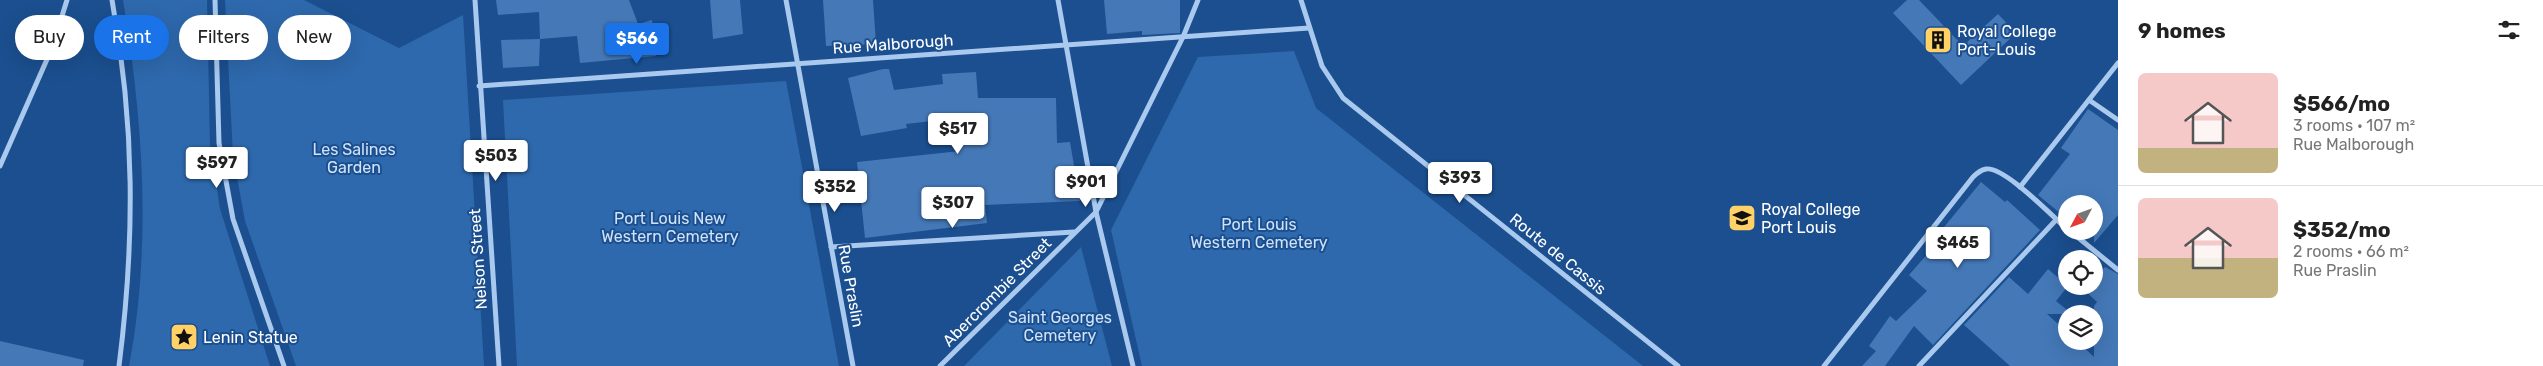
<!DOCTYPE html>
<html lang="en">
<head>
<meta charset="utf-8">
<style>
	:root { --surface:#fff; --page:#f6f6f6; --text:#222; --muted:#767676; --line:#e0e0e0; --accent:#1a73e8 }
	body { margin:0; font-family:Rubik,sans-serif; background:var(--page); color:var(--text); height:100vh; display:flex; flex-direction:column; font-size:19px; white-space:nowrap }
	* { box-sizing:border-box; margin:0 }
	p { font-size:16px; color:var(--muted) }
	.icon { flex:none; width:28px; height:28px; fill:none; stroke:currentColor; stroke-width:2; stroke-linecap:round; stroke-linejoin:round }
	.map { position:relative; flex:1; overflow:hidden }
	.details { display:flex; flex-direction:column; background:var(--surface); width:425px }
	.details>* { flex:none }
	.banner { position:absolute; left:15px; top:15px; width:475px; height:45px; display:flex; gap:10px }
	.needle { width:32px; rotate:229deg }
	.buttons { position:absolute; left:2058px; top:195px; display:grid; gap:10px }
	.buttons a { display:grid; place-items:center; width:45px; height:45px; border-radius:50%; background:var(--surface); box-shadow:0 5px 20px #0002; font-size:25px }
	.price { position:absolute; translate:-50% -42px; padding:0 11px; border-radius:5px; background:#fff; color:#222; font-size:16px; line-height:32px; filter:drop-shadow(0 1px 2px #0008) }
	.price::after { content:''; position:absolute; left:50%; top:30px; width:15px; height:11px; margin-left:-8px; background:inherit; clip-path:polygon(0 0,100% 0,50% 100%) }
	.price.selected { background:var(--accent); color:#fff }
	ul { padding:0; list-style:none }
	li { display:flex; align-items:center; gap:15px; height:125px; padding:0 20px }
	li+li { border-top:1px solid var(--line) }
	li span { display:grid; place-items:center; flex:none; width:140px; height:100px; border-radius:8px; color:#555 }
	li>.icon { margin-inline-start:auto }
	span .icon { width:60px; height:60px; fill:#fffc; stroke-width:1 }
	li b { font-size:21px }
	h2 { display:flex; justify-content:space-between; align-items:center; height:60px; padding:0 20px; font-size:21px }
	.pill { padding:0 18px; border-radius:22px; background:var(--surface); box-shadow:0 5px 20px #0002; font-size:18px; line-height:45px }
	.pill.selected { background:var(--accent); color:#fff }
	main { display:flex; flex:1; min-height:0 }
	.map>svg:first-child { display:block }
	.green { fill:#2e69ad }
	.building { fill:#4478b7 }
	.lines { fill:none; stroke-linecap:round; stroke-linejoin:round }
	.street { stroke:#a9c9ee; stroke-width:5 }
	.labels { text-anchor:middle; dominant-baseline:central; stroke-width:4; stroke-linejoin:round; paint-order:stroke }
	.poi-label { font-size:16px; fill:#fff; stroke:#1b4f8f; text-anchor:start }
	.street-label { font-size:16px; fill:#fff; stroke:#1b4f8f }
	.park-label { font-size:16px; fill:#cfe3fa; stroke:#1b4f8f }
</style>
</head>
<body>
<main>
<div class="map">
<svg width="2118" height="366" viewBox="0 0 2118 366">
	<rect width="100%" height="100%" fill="#1b4f8f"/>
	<g class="green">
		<path d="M123,0H207L210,145L220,209L270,366H129C152,245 143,120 123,0Z"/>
		<path d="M225,0H304L399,48L463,15L484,366H296L245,221L233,155Z"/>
		<path d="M1294,51L1316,108L1643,366H1142L1111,230L1198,57Z"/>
		<path d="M786,81L839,366H517L503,100Z"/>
		<path d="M1081,247L1112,366H964Z"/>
	</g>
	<g class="building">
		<path d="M496,0H629L638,24L652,20L656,56L580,63L577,36L540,39L539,12L498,15Z"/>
		<path d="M710,0H740L743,34L713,39Z"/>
		<path d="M823,0H873L876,44L826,46Z"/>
		<path d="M1104,0H1180V33L1142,35V31L1107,34Z"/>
		<path d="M1907,0H1919L1963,46L1998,14L2016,33L1961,85L1893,13Z"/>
		<path d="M540,39L539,66L503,68L501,40Z"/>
		<path d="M883,69H889L894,90L943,84L942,74L976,72L978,98H1056L1057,143L1070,142L1080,201L985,205L987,223L865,238L857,162L960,151L958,118L906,124L907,128L861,136L848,78Z"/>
		<path d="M2088,109L2118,130V215L2094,243V204H2066V218L2038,195L2070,154L2061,148Z"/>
		<path d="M1981,182L2005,202L2007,200L2040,230L1933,345L1914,326L1885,366H1862L1876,351L1869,346L1890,316L1896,321L1927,291L1909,275L1930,251L1928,249L1942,233L1940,232Z"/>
		<path d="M2105,267L2118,274V366H2010L1964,325L2009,277L2028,294L2048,269L2068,286L2056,301L2072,314H2047L2066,331V341H2077L2094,357V306L2097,302L2080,286H2094V278Z"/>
		<path d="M0,341L84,360L83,366H0Z"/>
	</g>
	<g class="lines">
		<g class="street">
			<path d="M112,0C135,125 135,240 119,366"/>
			<path d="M215,0L219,143L233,219L284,366"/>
			<path d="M475,0L499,366"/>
			<path d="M786,0L853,366"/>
			<path d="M1058,0L1096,212L1133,366"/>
			<path d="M1301,0L1322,66L1343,98L1678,366"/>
			<path d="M479,86L1309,28"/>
			<path d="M2089,100L2118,120"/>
			<path d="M0,166L52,48L67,0"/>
			<path d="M2020,187L2118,63"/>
			<path d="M2070,231L2118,270"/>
			<path d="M831,247L1074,232"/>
			<path d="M940,366L1096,212L1183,37L1198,0"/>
			<path d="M1824,366L1973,177C1976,174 1981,170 1986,169C2004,166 2052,216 2066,228"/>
			<path d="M1919,366L2056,220"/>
		</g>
	</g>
	<defs>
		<symbol id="building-square" viewBox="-11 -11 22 22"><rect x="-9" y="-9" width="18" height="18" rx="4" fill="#ffd166" stroke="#1b4f8f"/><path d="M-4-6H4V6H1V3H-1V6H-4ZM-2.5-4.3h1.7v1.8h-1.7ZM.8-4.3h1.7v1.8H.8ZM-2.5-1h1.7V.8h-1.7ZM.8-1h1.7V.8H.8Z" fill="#111"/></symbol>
		<symbol id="school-square" viewBox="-11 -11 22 22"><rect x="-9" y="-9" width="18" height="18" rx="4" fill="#ffd166" stroke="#1b4f8f"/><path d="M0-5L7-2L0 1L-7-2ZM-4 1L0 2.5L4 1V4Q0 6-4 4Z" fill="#111"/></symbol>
		<symbol id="sight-square" viewBox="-11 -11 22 22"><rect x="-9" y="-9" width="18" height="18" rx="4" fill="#ffd166" stroke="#1b4f8f"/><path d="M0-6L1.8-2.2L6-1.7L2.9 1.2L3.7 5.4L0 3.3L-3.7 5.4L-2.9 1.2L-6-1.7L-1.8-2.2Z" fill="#111"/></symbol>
	</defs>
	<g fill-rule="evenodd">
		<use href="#building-square" x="1922" y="24" width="32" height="32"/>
		<use href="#school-square" x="1726" y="202" width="32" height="32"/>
		<use href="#sight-square" x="168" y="321" width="32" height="32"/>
	</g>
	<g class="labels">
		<g class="poi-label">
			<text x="1957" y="31">Royal College<tspan x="1957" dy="18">Port-Louis</tspan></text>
			<text x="1761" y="209">Royal College<tspan x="1761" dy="18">Port Louis</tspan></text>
			<text x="203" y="337">Lenin Statue</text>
		</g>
		<g class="street-label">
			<text transform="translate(893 44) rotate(-4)">Rue Malborough</text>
			<text transform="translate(1558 254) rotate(39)">Route de Cassis</text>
			<text transform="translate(478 259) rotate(-94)">Nelson Street</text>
			<text transform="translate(851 286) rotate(80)">Rue Praslin</text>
			<text transform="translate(997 292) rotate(-45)">Abercrombie Street</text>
		</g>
		<g class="park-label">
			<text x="354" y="149">Les Salines<tspan x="354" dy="18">Garden</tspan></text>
			<text x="670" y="218">Port Louis New<tspan x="670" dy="18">Western Cemetery</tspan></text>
			<text x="1259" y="224">Port Louis<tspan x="1259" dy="18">Western Cemetery</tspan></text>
			<text x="1060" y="317">Saint Georges<tspan x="1060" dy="18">Cemetery</tspan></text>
		</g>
	</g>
</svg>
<div class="buttons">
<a><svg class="needle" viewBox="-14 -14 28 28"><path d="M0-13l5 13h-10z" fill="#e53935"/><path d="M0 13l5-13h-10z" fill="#767676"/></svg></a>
<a><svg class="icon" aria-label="locate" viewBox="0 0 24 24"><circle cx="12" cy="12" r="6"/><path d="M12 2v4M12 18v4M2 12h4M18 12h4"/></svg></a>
<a><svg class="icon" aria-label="layers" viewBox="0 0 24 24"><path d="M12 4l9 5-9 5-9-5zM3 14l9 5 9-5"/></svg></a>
</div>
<b class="price selected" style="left:637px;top:65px">$566</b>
<b class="price" style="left:958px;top:155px">$517</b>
<b class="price" style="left:496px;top:182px">$503</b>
<b class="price" style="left:217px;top:189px">$597</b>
<b class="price" style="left:1460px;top:204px">$393</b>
<b class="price" style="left:1086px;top:208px">$901</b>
<b class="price" style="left:835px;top:213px">$352</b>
<b class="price" style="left:953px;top:229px">$307</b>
<b class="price" style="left:1958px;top:269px">$465</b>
<div class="banner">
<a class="pill">Buy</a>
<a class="pill selected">Rent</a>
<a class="pill">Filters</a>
<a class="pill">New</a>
</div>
</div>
<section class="details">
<h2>9 homes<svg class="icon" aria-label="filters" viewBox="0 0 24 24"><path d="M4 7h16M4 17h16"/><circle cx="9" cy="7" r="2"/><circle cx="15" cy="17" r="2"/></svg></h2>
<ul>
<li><span style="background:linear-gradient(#f6c9c9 75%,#c2b280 0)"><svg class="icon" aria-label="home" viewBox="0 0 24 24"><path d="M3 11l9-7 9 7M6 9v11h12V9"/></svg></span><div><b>$566/mo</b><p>3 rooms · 107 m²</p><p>Rue Malborough</p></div></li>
<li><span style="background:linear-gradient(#f6c9c9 60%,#c2b280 0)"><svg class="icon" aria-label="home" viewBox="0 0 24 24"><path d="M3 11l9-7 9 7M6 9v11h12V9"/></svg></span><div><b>$352/mo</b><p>2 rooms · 66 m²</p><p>Rue Praslin</p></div></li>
</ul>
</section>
</main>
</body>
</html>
